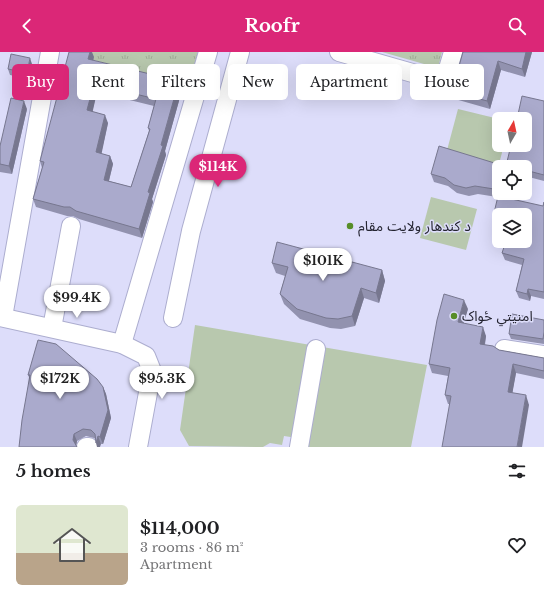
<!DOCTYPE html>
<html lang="en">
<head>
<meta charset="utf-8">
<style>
	:root { --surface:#fff; --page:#f6f6f6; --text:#202124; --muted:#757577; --line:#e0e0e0; --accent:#db2777 }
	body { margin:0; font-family:"Libre Baskerville","Noto Sans Arabic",serif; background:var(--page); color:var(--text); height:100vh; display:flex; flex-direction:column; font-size:15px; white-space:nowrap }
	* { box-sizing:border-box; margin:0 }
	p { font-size:13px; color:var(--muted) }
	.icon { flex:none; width:22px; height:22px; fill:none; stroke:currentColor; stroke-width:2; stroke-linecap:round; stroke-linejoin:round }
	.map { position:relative; height:395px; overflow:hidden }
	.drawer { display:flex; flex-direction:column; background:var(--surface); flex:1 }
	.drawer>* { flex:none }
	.top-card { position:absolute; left:12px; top:12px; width:520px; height:36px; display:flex; gap:8px }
	.needle { width:26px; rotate:9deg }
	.tools { position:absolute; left:492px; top:60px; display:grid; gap:8px }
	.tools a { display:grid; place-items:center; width:40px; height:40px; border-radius:6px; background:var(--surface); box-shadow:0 4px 16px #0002; font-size:20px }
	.price { position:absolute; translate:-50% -34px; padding:0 9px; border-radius:14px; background:#fff; color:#222; font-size:13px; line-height:26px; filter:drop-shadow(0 1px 2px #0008) }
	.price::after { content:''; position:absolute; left:50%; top:24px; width:12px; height:9px; margin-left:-6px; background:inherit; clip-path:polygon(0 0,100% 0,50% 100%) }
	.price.active { background:var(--accent); color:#fff }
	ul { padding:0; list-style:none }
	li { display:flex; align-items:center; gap:12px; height:100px; padding:0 16px }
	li+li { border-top:1px solid var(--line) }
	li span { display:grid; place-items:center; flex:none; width:112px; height:80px; border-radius:6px; color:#555 }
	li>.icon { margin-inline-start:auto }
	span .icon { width:48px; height:48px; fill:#fffc; stroke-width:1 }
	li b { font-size:17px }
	h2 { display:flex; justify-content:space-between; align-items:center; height:48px; padding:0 16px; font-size:17px }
	.pill { padding:0 14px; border-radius:6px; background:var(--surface); box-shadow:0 4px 16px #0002; font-size:14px; line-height:36px }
	.pill.active { background:var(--accent); color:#fff }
	header { display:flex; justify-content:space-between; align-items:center; height:52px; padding:0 16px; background:var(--accent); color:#fff; font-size:18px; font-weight:700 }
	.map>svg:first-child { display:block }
	.green { fill:#b8c8ae }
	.park { fill:url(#park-tufts) }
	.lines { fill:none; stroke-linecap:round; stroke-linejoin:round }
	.minor-casing { stroke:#acadcf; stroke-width:20 }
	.minor { stroke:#fff; stroke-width:18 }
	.wall { fill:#9292af; fill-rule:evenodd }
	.shaded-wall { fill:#77778f }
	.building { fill:#aac; stroke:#77778f; fill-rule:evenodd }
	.poi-dot { fill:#578d28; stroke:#ddddfa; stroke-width:1.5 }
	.labels { text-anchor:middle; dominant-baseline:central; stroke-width:3; stroke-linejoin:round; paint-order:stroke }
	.poi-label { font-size:14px; fill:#242431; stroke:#ddddfa; text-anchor:start }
</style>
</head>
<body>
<header><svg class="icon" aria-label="back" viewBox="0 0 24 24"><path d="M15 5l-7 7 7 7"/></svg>Roofr<svg class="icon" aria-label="search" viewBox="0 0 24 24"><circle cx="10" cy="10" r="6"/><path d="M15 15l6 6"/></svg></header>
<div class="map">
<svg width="544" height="395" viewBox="0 0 544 395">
	<defs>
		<pattern id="park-tufts" width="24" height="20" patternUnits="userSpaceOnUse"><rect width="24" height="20" fill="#b8c8ae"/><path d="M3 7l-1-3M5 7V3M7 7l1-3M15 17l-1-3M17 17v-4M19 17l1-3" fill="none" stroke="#9eac96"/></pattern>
	</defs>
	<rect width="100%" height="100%" fill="#ddddfa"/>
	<g class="green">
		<path d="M458,57L499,67V93H504L498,116L446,102Z"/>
		<path d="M431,145L477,157L466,198L420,186Z"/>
		<path d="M195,273L427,313L411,395H296L297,386L284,384L282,393L270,391L263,395L189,394L180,378Z"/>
	</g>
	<g class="park">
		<path d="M77,0H198L189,32L77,4Z"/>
		<path d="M382,0H442L438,16Z"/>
	</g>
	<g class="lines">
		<defs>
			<g id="minor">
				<path d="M339,0L444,30L453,0"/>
				<path d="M0,265L122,292L146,304L152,319L138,395"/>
				<path d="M3,265L50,0"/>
				<path d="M173,266L191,179L240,0"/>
				<path d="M52,276L71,174"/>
				<path d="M122,292L208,0"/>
				<path d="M504,297L544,303"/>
				<path d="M86,395H89"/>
				<path d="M299,395L316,297"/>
			</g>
		</defs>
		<use href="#minor" class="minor-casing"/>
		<use href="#minor" class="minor"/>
	</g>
	<g class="wall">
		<path d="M463,0H532L525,25L501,18L490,57L455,47L452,39Z"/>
		<path d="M94,5L93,9L179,29L182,38L165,99L166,103L152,147L153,150L142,186L79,167L73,164H67L36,155L33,147L42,116L40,109ZM97,40L154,54L148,76L149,79L131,135L109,129L113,112L110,104L101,102L108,71L92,60Z"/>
		<path d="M32,12L29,27L10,23L8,17Z"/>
		<path d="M544,49V129L525,124V115H507L506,114Z"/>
		<path d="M27,57L12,122L0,120V94Z"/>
		<path d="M501,113L497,145L478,142L469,144L457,141L448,134L434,130L431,122Z"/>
		<path d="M544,150V247L531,244L530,249L519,246L516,239L522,213L505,208L502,201L525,163H499V169L496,168L494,161L543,154Z"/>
		<path d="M272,211L382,218L385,229L379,251L364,246L355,274L341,277L330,276L300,267L284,252L280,242L285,224L276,221Z"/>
		<path d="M468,257L463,271L486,284L485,293L499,298L544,306V327L516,321L512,341L529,353L448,352L445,343L448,324L432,321L429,312Z"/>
		<path d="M544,268V292L511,287L509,282Z"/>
		<path d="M28,323L103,335L106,342L111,366L103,392H101L94,386L86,384L77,389L76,393L30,327Z"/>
	</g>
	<g class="shaded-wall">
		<path d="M90,0H92L94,5L91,16L88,7Z"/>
		<path d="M526,0H532L525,25L522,17Z"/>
		<path d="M30,6L32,12L29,27L27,21Z"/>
		<path d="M498,9L501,18L490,57L487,49Z"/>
		<path d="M179,29L182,38L165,99L166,103L152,147L153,150L142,186L139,177L148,140Z"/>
		<path d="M94,32L97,40L91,67L87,58Z"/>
		<path d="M24,49L27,57L12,122L9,114Z"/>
		<path d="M105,63L108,71L100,109L96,100Z"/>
		<path d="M110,104L113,112L107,136L104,128Z"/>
		<path d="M499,120V139L497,145L494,137Z"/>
		<path d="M382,218L385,229L379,251L376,241Z"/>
		<path d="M361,236L364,246L355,274L352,264Z"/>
		<path d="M528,237L531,244L530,249L527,242Z"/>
		<path d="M464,248L468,257L461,280L458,270Z"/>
		<path d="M483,275L486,284L483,302L480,292Z"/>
		<path d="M513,312L516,321L511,349L508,340Z"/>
		<path d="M103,335L106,342L111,366L103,392L100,385Z"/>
		<path d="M526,343L529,353L522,395H517Z"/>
		<path d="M74,382L77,389L76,395L73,388Z"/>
		<path d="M98,384L101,392L100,395H97L96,391Z"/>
	</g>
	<g class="building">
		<path d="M69,0H90L88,7L179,29L161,93L163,94L148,140L150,141L139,177L76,159L70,155H64L33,147L44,110L40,109ZM94,32L156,47L148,76L150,77L131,135L104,128L110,104L96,100L105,63L87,58Z"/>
		<path d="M463,0H526L522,17L498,9L487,49L452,39Z"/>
		<path d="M11,2L30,6L27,21L8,17Z"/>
		<path d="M522,44L544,49V123L525,118V115H512L506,114L511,93H525V67H517Z"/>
		<path d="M11,46L24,49L9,114L0,112V94Z"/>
		<path d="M439,94L501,113L500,115H499V120L494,137L475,134L466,136L454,133L445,126L431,122Z"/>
		<path d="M498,144L543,154L544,150V240L528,237L527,242L516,239L524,207L502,201L506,189H525V163H501L494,161Z"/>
		<path d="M277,190L382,218L376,241L361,236L352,264L338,267L326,266L297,257L280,242L288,215L272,211Z"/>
		<path d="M444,242L464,248L458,270L483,275L480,292L493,294L499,298L544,306V319L513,312L508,340L526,343L517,395H442L451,344L445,343L450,316L429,312L437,268Z"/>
		<path d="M512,262L544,268V280L543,287L509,282Z"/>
		<path d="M38,288L56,292L97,327L103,335L108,358L100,385L98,384L96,391L95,382L91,378L83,377L74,382L73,388L77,395H19L22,368L30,323H28Z"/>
	</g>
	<g class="poi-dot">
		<circle cx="350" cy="174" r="4"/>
		<circle cx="454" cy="264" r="4"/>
	</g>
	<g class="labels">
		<g class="poi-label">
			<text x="358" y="174">د کندهار ولايت مقام</text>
			<text x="462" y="264">امنيتي ځواک</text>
		</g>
	</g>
</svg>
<div class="tools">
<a><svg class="needle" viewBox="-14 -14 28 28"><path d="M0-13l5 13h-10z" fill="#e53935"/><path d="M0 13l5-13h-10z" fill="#757577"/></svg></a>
<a><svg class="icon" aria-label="locate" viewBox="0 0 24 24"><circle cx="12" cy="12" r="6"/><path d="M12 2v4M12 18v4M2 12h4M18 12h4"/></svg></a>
<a><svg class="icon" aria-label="layers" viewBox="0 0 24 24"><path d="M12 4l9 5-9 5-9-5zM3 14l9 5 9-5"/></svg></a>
</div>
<b class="price active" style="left:218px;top:136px">$114K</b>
<b class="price" style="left:323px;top:230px">$101K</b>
<b class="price" style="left:77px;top:267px">$99.4K</b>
<b class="price" style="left:60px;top:348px">$172K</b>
<b class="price" style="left:162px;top:348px">$95.3K</b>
<div class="top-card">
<a class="pill active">Buy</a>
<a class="pill">Rent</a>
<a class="pill">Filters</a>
<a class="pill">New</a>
<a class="pill">Apartment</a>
<a class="pill">House</a>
</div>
</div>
<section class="drawer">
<h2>5 homes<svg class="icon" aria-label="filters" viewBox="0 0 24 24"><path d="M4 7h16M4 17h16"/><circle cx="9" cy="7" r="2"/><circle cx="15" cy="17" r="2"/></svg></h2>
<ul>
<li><span style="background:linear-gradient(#dfe7d0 60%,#b9a48a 0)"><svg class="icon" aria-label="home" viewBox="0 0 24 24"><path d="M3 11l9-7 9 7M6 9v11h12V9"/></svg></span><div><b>$114,000</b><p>3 rooms · 86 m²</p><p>Apartment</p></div><svg class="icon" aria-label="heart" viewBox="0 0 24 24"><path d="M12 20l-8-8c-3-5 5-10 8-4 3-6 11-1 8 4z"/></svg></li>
</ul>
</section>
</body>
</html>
